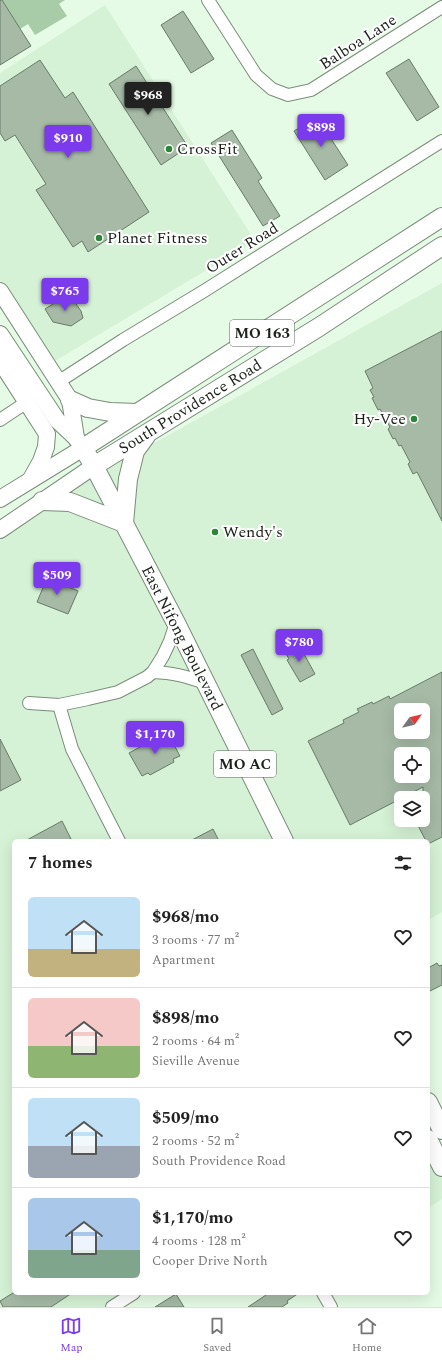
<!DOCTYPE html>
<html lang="en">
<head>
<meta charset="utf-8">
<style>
	:root { --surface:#fff; --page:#f6f6f6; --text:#222; --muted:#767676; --line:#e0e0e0; --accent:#7c3aed }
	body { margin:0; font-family:Spectral,serif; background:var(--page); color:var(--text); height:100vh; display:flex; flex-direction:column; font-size:15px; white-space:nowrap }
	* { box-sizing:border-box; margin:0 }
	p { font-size:13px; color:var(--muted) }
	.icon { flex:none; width:22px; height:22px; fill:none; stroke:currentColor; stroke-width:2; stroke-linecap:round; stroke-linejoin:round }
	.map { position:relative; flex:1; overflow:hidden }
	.panel { position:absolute; left:12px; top:839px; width:418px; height:456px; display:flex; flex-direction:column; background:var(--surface); border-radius:6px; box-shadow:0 4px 16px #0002 }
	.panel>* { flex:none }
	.needle { width:26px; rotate:56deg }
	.tools { position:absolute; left:394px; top:703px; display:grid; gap:8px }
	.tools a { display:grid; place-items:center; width:36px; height:36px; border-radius:6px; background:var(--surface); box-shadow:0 4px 16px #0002; font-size:20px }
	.price { position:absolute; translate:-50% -34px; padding:0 9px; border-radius:4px; background:var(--accent); color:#fff; font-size:13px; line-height:26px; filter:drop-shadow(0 1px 2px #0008) }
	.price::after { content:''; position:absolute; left:50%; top:24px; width:12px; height:9px; margin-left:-6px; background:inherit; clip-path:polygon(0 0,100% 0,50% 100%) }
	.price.current { background:#222; color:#fff }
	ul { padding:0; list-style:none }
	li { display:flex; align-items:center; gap:12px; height:100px; padding:0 16px }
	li+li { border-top:1px solid var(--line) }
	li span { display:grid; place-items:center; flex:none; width:112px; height:80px; border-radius:6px; color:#555 }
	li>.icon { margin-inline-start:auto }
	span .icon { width:48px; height:48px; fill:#fffc; stroke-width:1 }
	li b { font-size:17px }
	h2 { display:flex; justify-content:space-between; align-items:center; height:48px; padding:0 16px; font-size:17px }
	.tabs { display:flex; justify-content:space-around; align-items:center; height:56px; border-top:1px solid var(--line); background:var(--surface); font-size:11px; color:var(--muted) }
	.tabs a { display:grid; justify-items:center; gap:2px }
	.tabs .current { color:var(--accent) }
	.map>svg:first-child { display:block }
	.built { fill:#d6f2d6; fill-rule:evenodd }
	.green { fill:#a7cca7 }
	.building { fill:#a6baa6; stroke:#687b68; fill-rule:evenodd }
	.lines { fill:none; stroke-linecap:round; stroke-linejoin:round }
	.minor-casing { stroke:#798d79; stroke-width:14 }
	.secondary-casing { stroke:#798d79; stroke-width:18 }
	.primary-casing { stroke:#798d79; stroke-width:20 }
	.minor { stroke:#fff; stroke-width:12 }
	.secondary { stroke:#fff; stroke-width:16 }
	.primary { stroke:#fff; stroke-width:18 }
	.poi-dot { fill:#2b8637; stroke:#fff; stroke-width:1.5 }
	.labels { text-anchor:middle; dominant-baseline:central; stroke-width:4; stroke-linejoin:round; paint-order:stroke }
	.shield { fill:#fff; stroke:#5f645f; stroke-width:1 }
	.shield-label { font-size:15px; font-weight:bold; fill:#1a221a }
	.street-label { font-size:16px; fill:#1a221a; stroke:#fff }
	.poi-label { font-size:16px; fill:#1a221a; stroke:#fff; text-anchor:start }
</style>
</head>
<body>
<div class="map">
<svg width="442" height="1307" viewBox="0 0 442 1307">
	<rect width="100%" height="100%" fill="#e5fbe5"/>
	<g class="built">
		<path d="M105,5L255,241L55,361L0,280V73Z"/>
		<path d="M442,283V912L428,920V841H14V1293H145L123,1307H0V537L102,472ZM401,710H423V732H401ZM401,754H423V776H401ZM401,798H423V820H401Z"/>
		<path d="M428,1122L442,1149V1199L428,1208Z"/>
	</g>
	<path class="green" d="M2,0H65L59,4L67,16L35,35L28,24L20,29Z"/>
	<g class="building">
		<path d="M0,0H2L31,46L0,65Z"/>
		<path d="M183,11L214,59L191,73L161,25Z"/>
		<path d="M409,59L439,107L417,121L386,73Z"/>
		<path d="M40,60L65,98L73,92L149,212L88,252L82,241L73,247L36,190L46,184L15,135L5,141L0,133V86Z"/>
		<path d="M136,66L188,147L161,165L109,84Z"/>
		<path d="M317,117L348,165L325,180L294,131Z"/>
		<path d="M232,130L262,178L258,181L280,216L263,226L211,143Z"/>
		<path d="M69,294L81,311L83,318L71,326L53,322L45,309Z"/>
		<path d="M442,331V521L417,472L413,474L408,464L410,462L401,445L399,446L395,438L393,439L388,429L390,427L380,409L378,410L372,398L374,397L370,390L373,388L365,371Z"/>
		<path d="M47,578L78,591L68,614L37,602Z"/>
		<path d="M298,643L315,674L300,682L287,660L289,659L284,650Z"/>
		<path d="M253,649L283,709L272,715L241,655Z"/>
		<path d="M442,672V837L428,844V841H426L415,820H423V787L350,825L308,741L344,723L343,720L359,712L357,709L372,702L373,704L389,696L390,699ZM401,710H423V732H401ZM401,754H423V776H401Z"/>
		<path d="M167,732L180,756L173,759L174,762L150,775L148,773L142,776L129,753Z"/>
		<path d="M0,739L21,780L0,791Z"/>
		<path d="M62,821L72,841H25Z"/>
		<path d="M213,829L219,841H190Z"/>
		<path d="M437,963L439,966L442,965V985L428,992V968Z"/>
		<path d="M13,1293H72L51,1307H3L0,1301Z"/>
		<path d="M269,1293H299L287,1301L288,1303L282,1307H248Z"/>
		<path d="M176,1294L184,1307H155Z"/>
	</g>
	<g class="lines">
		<defs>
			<g id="minor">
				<path d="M208,0L256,75L272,89L288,95L311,90L442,7"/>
				<path d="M58,382L123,340L204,291L442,141"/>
				<path d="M0,420L27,402"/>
				<path d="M153,672C174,673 185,676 205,683"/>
				<path d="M29,703L59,705L88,699L118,692L147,677L153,672L163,656L170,641L176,623"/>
				<path d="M59,705L72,749L119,841"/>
				<path d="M323,1293L331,1307"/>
				<path d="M112,1307L134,1293"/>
			</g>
			<g id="secondary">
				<path d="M0,291L70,400L76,438"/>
				<path d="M0,334L57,420L76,438L83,448L0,499"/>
				<path d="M1,339L4,367L47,434L46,447L41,461L31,479"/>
				<path d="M0,530L94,466"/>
			</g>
			<g id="primary">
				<path d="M70,400L88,408L110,412L137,413"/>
				<path id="s1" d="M94,466L319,327L442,246"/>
				<path d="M42,501L70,502L124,523L128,479L135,451L146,436"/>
				<path d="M284,841L176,623L94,466L83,448L442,217"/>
				<path d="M428,1102L442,1130"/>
				<path d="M428,1139L442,1167"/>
			</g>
		</defs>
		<use href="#minor" class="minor-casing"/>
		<use href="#secondary" class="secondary-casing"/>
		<use href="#primary" class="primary-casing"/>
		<use href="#minor" class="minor"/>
		<use href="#secondary" class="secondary"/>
		<use href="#primary" class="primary"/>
	</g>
	<g class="poi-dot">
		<circle cx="169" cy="149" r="4"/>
		<circle cx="99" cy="238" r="4"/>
		<circle cx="414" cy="419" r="4"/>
		<circle cx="215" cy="532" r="4"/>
	</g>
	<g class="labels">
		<g class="shield">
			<rect x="230" y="320" width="64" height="26" rx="3"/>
			<rect x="214" y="751" width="62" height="26" rx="3"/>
		</g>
		<g class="shield-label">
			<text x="262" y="333">MO 163</text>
			<text x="245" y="764">MO AC</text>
		</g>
		<g class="street-label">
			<text transform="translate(358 42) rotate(-33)">Balboa Lane</text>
			<text transform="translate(242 248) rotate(-32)">Outer Road</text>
			<text stroke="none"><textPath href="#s1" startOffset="113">South Providence Road</textPath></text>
			<text transform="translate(182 638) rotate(63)">East Nifong Boulevard</text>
		</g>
		<g class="poi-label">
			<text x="177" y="149">CrossFit</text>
			<text x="107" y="238">Planet Fitness</text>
			<text x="406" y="419" text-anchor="end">Hy-Vee</text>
			<text x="223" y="532">Wendy's</text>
		</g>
	</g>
</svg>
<div class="tools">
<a><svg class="needle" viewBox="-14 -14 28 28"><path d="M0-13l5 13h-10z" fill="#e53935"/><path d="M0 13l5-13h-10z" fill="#767676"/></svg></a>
<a><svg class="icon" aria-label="locate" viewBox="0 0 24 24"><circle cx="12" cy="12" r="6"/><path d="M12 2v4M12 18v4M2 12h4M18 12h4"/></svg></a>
<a><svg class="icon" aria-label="layers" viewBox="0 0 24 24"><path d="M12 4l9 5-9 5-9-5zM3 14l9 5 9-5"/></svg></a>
</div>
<b class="price current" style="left:148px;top:116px">$968</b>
<b class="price" style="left:321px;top:148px">$898</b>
<b class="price" style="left:68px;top:159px">$910</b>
<b class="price" style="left:65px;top:312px">$765</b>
<b class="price" style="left:57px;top:596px">$509</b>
<b class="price" style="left:299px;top:663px">$780</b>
<b class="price" style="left:155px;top:755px">$1,170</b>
<section class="panel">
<h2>7 homes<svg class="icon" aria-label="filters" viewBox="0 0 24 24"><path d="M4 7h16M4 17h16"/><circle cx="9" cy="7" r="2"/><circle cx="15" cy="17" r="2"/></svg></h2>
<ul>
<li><span style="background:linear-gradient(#bfe0f5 65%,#c2b280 0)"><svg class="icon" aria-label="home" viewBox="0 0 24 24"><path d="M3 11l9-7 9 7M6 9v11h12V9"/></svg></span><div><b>$968/mo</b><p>3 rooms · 77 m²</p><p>Apartment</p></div><svg class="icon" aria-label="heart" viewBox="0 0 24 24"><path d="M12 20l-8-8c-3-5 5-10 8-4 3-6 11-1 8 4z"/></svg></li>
<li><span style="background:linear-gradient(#f6c9c9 60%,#8fb573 0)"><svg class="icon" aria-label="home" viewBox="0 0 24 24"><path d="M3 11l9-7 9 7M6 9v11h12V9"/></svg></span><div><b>$898/mo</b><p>2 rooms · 64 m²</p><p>Sieville Avenue</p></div><svg class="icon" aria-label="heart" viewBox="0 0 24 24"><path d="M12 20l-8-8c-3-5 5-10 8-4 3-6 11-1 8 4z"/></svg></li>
<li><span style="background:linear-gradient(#bfe0f5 60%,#9aa5b1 0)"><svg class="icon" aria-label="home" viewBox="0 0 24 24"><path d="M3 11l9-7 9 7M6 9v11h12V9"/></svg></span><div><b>$509/mo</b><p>2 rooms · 52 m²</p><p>South Providence Road</p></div><svg class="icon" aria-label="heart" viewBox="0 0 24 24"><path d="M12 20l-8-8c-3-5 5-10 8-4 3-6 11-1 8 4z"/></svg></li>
<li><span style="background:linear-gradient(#a9c7e8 65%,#7fa58c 0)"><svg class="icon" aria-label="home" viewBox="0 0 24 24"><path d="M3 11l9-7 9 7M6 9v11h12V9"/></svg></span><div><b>$1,170/mo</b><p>4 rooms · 128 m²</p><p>Cooper Drive North</p></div><svg class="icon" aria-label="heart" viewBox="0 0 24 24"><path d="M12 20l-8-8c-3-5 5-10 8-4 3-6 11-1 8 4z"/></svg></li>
</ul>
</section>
</div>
<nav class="tabs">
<a class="current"><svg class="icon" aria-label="map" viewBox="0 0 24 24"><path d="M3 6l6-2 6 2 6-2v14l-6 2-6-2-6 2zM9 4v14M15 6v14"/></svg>Map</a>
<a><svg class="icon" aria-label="saved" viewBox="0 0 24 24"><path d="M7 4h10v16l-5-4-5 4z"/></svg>Saved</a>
<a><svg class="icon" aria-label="home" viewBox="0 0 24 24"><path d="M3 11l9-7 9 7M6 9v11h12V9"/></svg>Home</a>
</nav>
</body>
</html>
